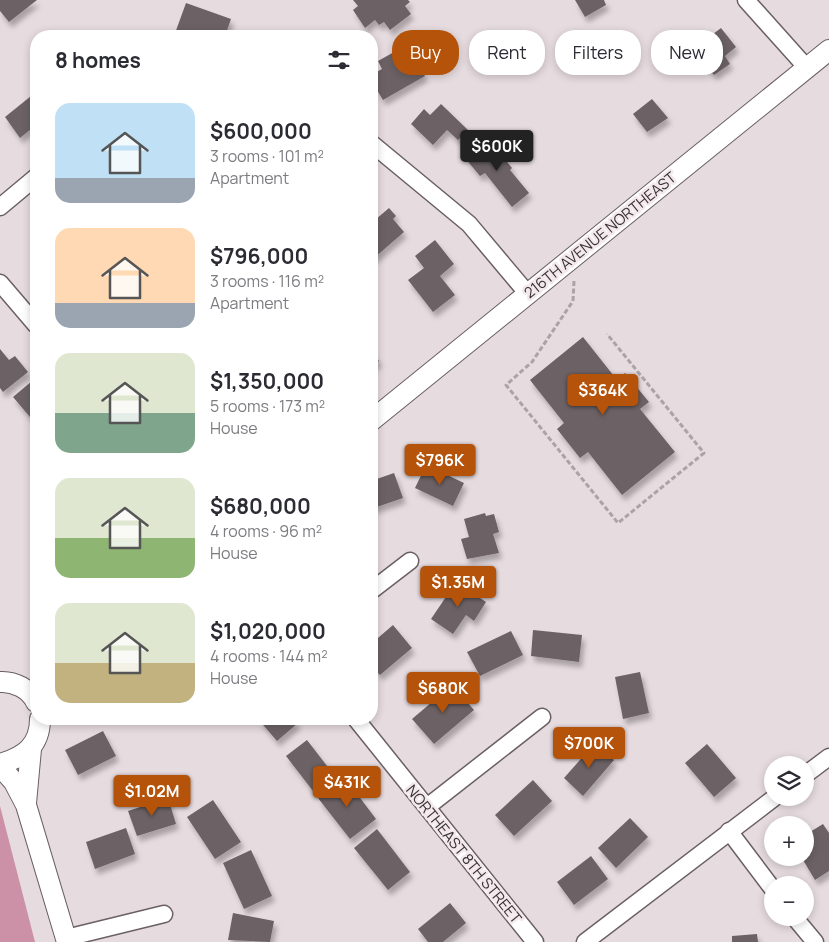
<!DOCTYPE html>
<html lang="en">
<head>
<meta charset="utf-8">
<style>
	:root { --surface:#fff; --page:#f7f7f7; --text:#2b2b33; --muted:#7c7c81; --accent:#b45309 }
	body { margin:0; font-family:Manrope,sans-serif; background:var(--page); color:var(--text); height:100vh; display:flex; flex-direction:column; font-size:19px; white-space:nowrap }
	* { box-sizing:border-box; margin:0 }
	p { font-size:16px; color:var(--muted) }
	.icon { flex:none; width:28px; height:28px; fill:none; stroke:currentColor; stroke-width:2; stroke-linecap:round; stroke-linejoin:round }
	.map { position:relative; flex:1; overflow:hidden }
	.side { position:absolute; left:30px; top:30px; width:348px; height:695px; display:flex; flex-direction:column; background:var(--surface); border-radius:20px; box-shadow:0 2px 8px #0003 }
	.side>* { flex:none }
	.guide { position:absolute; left:392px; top:30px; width:361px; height:45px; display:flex; gap:10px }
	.tools { position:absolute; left:764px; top:756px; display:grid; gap:10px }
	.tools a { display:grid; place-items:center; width:50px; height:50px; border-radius:50%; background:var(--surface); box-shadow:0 2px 8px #0003; font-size:25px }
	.price { position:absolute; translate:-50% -42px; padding:0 11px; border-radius:5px; background:var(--accent); color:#fff; font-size:16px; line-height:32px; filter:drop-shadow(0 1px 2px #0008) }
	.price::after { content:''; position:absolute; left:50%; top:30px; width:15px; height:11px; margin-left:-8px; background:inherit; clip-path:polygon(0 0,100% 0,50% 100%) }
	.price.selected { background:#222; color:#fff }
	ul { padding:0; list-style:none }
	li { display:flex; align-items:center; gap:15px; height:125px; padding:0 25px }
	li span { display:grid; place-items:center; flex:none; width:140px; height:100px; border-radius:15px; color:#555 }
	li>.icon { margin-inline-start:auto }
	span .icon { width:60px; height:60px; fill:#fffc; stroke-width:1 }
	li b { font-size:21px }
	h2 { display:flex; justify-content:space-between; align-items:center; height:60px; padding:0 25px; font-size:21px }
	.tag { padding:0 18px; border-radius:20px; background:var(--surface); box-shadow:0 2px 8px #0003; font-size:18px; line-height:45px }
	.tag.selected { background:var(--accent); color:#fff }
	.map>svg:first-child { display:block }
	.forest { fill:#cc90a7 }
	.building { fill:#6c6266; filter:url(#shadow) }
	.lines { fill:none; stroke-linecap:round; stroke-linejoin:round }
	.minor-casing { stroke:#6a6063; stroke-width:19 }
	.tertiary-casing { stroke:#6a6063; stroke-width:22 }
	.path { stroke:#aba3a6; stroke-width:3; stroke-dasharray:5 2.5; stroke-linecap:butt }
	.minor { stroke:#fff; stroke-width:16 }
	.tertiary { stroke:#fff; stroke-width:20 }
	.labels { text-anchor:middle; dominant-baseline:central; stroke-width:5; stroke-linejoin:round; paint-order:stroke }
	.street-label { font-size:15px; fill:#363233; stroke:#f3e8ec }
</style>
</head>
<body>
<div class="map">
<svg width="829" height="942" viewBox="0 0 829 942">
	<defs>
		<filter id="shadow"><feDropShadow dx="3" dy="5.5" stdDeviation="2.5" flood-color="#0004"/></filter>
	</defs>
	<rect width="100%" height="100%" fill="#e6dbdf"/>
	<path class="forest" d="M0,806L35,942H0Z"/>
	<g class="building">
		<path d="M0,0H37L9,22L0,11Z"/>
		<path d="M353,0H408L410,2L405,6L411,14L390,30L384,22L379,25L375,20L365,28L353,10L358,6Z"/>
		<path d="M575,0H604L606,5L585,17Z"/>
		<path d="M186,3L231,19L225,36H174Z"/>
		<path d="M721,28L736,47L725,56L730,64L714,75L693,49Z"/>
		<path d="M403,47L409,57L413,55L425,76L383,100L371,80V75L382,69L378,61Z"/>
		<path d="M36,92V125L20,138L5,117Z"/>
		<path d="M652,99L668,118L647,132L633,114Z"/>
		<path d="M441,104L468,130L458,140L447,130L433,145L411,124L424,109L430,115Z"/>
		<path d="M488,139L512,168L510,170L529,193L512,207L485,173L480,176L465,158Z"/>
		<path d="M389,208L396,216L393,219L404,232L374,258L371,256V217L375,220Z"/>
		<path d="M435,240L454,264L440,276L455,295L433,312L408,280L424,268L415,256Z"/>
		<path d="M583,337L617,380L625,373L649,402L640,409L675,452L622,495L588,452L580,458L557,429L564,423L530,380Z"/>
		<path d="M0,349L9,360L15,356L28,372L3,392L0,388Z"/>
		<path d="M371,351L379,361L371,367Z"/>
		<path d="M32,381L36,386V424L13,397Z"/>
		<path d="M426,465L464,483L453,506L415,488Z"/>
		<path d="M394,473L403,498L371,509V481Z"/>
		<path d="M485,513L486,516L494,514L499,532L493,534L499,553L467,559L461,539L469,537L464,519Z"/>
		<path d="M456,582L486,602L474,621L466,615L453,634L431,619Z"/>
		<path d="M393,625L412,648L380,675L371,665V644Z"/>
		<path d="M533,630L582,635L579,662L531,656Z"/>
		<path d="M511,631L523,655L480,676L467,652Z"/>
		<path d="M640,672L649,713L623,719L615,677Z"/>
		<path d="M452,685L474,710L434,744L412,719Z"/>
		<path d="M258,719H294L298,723L277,741Z"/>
		<path d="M103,731L116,756L78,775L65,750Z"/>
		<path d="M307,740L334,775L313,791L286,756Z"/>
		<path d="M595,743L614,760L583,796L564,778Z"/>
		<path d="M707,744L736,778L714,797L685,763Z"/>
		<path d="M345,778L376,819L350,839L318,798Z"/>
		<path d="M533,780L552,801L514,836L495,815Z"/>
		<path d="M168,798L176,824L137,836L128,811Z"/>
		<path d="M213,800L241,842L215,859L187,817Z"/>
		<path d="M630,818L648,837L616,868L598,848Z"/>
		<path d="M823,824L829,833V871L815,880L803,860L810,855L805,846V835Z"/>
		<path d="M126,828L135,854L95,869L86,842Z"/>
		<path d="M377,829L410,872L388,890L354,848Z"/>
		<path d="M251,850L272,896L244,909L223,863Z"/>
		<path d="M591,856L608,879L574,905L557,882Z"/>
		<path d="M450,903L466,923L443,942H428L418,929Z"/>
		<path d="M233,913L274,921L270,942L228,940Z"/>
		<path d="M757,934L758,942H732V936Z"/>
	</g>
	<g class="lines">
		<defs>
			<g id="minor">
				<path d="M746,0L807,68"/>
				<path d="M371,143L469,224L527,293"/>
				<path d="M0,207L36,177"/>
				<path d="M0,283L36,325"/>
				<path d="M371,591L410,561"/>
				<path d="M356,719L535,942"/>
				<path d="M805,775L829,757"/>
				<path d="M427,807L542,717"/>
				<path d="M729,831L772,888"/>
				<path d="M795,918L815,942"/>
				<path d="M66,938L164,914"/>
				<path d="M585,942L774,798"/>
			</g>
			<g id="tertiary">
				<path d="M371,421L829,50"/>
				<path d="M0,682C14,681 30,689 36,702"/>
				<path d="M0,764C24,757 40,746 40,719"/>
				<path d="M0,766L14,782L26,805L67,942"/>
				<path d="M26,803L31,749"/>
			</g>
		</defs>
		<use href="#minor" class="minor-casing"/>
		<use href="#tertiary" class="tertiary-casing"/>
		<path class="path" d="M574,281L573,301L532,362L506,385L618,523L704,453L607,334"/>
		<use href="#minor" class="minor"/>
		<use href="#tertiary" class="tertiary"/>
	</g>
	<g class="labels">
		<g class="street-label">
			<text transform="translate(600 235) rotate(-39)">216TH AVENUE NORTHEAST</text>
			<text transform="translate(464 854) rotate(51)">NORTHEAST 8TH STREET</text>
		</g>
	</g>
</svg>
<div class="tools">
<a><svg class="icon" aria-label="layers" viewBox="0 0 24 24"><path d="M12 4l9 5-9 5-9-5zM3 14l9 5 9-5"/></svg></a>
<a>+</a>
<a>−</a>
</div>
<b class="price selected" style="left:497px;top:172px">$600K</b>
<b class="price" style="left:603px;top:416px">$364K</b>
<b class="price" style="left:440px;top:486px">$796K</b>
<b class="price" style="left:458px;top:608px">$1.35M</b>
<b class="price" style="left:443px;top:714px">$680K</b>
<b class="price" style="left:589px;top:769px">$700K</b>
<b class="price" style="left:347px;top:808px">$431K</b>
<b class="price" style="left:152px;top:817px">$1.02M</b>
<div class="guide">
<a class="tag selected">Buy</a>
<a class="tag">Rent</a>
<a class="tag">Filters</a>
<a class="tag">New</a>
</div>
<section class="side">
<h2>8 homes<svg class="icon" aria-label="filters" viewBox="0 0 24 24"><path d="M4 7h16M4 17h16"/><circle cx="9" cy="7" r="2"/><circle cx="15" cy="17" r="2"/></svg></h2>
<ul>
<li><span style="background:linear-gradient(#bfe0f5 75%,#9aa5b1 0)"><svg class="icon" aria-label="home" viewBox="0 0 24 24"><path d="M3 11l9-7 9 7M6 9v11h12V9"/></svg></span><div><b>$600,000</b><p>3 rooms · 101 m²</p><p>Apartment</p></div></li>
<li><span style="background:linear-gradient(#ffd9b3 75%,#9aa5b1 0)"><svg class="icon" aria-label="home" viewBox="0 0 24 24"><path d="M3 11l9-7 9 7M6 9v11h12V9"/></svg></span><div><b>$796,000</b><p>3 rooms · 116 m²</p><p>Apartment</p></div></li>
<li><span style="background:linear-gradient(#dfe7d0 60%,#7fa58c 0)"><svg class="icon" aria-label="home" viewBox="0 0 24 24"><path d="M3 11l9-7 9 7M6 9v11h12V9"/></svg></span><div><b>$1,350,000</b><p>5 rooms · 173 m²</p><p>House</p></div></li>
<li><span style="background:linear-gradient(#dfe7d0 60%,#8fb573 0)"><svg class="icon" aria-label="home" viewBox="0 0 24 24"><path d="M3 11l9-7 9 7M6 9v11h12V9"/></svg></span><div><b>$680,000</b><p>4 rooms · 96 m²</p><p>House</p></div></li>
<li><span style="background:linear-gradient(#dfe7d0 60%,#c2b280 0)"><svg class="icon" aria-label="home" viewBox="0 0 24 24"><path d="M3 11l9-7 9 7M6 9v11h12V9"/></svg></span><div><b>$1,020,000</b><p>4 rooms · 144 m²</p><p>House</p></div></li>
</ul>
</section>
</div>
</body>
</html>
